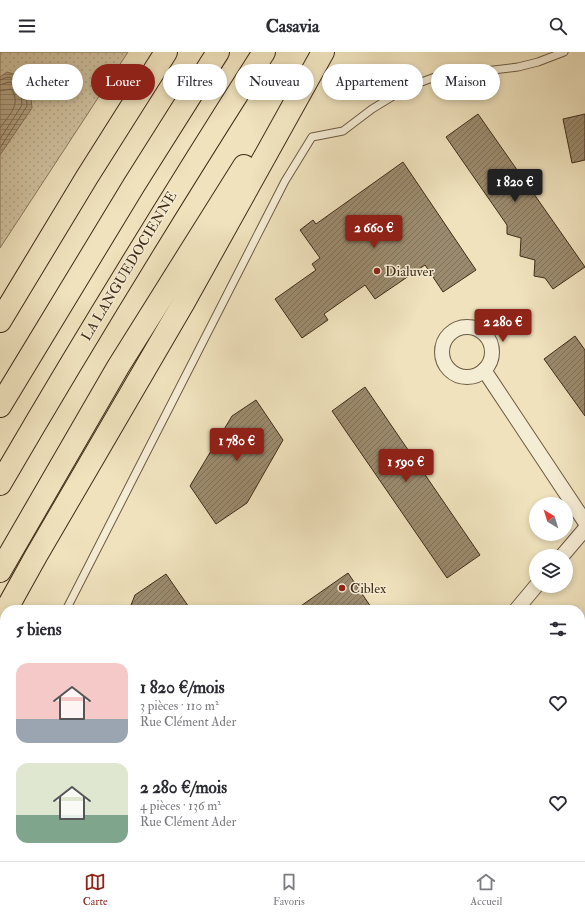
<!DOCTYPE html>
<html lang="fr">
<head>
<meta charset="utf-8">
<style>
	:root { --surface:#fff; --page:#f2f2f3; --text:#2b2b33; --muted:#7c7c81; --line:#e1e1e2; --accent:#8f2418 }
	body { margin:0; font-family:"IM FELL Double Pica",serif; background:var(--page); color:var(--text); height:100vh; display:flex; flex-direction:column; font-size:15px; white-space:nowrap }
	* { box-sizing:border-box; margin:0 }
	p { font-size:13px; color:var(--muted) }
	.icon { flex:none; width:22px; height:22px; fill:none; stroke:currentColor; stroke-width:2; stroke-linecap:round; stroke-linejoin:round }
	.map { position:relative; flex:1; overflow:hidden }
	.panel { position:absolute; left:0px; top:553px; width:585px; height:256px; display:flex; flex-direction:column; background:var(--surface); border-radius:16px 16px 0 0; box-shadow:0 2px 6px #0003 }
	.panel>* { flex:none }
	.hud { position:absolute; left:12px; top:12px; width:561px; height:36px; display:flex; gap:8px }
	.needle { width:26px; rotate:322deg }
	.controls { position:absolute; left:529px; top:445px; display:grid; gap:8px }
	.controls a { display:grid; place-items:center; width:44px; height:44px; border-radius:50%; background:var(--surface); box-shadow:0 2px 6px #0003; font-size:20px }
	.price { position:absolute; translate:-50% -34px; padding:0 9px; border-radius:4px; background:var(--accent); color:#fff; font-size:13px; line-height:26px; filter:drop-shadow(0 1px 2px #0008) }
	.price::after { content:''; position:absolute; left:50%; top:24px; width:12px; height:9px; margin-left:-6px; background:inherit; clip-path:polygon(0 0,100% 0,50% 100%) }
	.price.on { background:#222; color:#fff }
	ul { padding:0; list-style:none }
	li { display:flex; align-items:center; gap:12px; height:100px; padding:0 16px }
	li span { display:grid; place-items:center; flex:none; width:112px; height:80px; border-radius:12px; color:#555 }
	li>.icon { margin-inline-start:auto }
	span .icon { width:48px; height:48px; fill:#fffc; stroke-width:1 }
	li b { font-size:17px }
	h2 { display:flex; justify-content:space-between; align-items:center; height:48px; padding:0 16px; font-size:17px }
	.chip { padding:0 14px; border-radius:18px; background:var(--surface); box-shadow:0 2px 6px #0003; font-size:14px; line-height:36px }
	.chip.on { background:var(--accent); color:#fff }
	header { display:flex; justify-content:space-between; align-items:center; height:52px; padding:0 16px; background:var(--surface); font-size:18px; font-weight:700 }
	.menu { display:flex; justify-content:space-around; align-items:center; height:56px; border-top:1px solid var(--line); background:var(--surface); font-size:11px; color:var(--muted) }
	.menu a { display:grid; justify-items:center; gap:2px }
	.menu .on { color:var(--accent) }
	.map>svg:first-child { display:block }
	.grass { fill:url(#grass-dots); stroke:#88785d }
	.water { fill:url(#water-rules); stroke:#86745a }
	.lines { fill:none; stroke-linecap:round; stroke-linejoin:round }
	.shore { stroke:#7a684f; stroke-width:1 }
	.building { fill:url(#building-hatch); stroke:#402d19 }
	.service-casing { stroke:#6c5a42; stroke-width:9 }
	.minor-casing { stroke:#6c5a42; stroke-width:16 }
	.motorway-casing { stroke:#402d19; stroke-width:24 }
	.service { stroke:#f5ecd4; stroke-width:7 }
	.minor { stroke:#f5ecd4; stroke-width:14 }
	.motorway { stroke:#efe2bd; stroke-width:22 }
	.poi-dot { fill:#8f2418; stroke:#f5ecd4; stroke-width:1.5 }
	.labels { text-anchor:middle; dominant-baseline:central; stroke-width:3; stroke-linejoin:round; paint-order:stroke }
	.street-label { font-size:14px; fill:#402d19; stroke:#f5ecd4 }
	.poi-label { font-size:14px; fill:#402d19; stroke:#f5ecd4; text-anchor:start }
</style>
</head>
<body>
<header><svg class="icon" aria-label="menu" viewBox="0 0 24 24"><path d="M4 6h16M4 12h16M4 18h16"/></svg>Casavia<svg class="icon" aria-label="search" viewBox="0 0 24 24"><circle cx="10" cy="10" r="6"/><path d="M15 15l6 6"/></svg></header>
<div class="map">
<svg width="585" height="809" viewBox="0 0 585 809">
	<defs>
		<pattern id="grass-dots" width="8" height="8" patternUnits="userSpaceOnUse"><rect width="8" height="8" fill="#d1c3a1"/><path d="M2 2h.1M6 6h.1" fill="none" stroke="#b4a88a" stroke-width="1.8" stroke-linecap="round"/></pattern>
		<pattern id="water-rules" width="6" height="5" patternUnits="userSpaceOnUse"><rect width="6" height="5" fill="#b4a485"/><path d="M0 2.5h6" fill="none" stroke="#94866c"/></pattern>
		<pattern id="building-hatch" width="6" height="6" patternUnits="userSpaceOnUse"><rect width="6" height="6" fill="#9b8b6e"/><path d="M-1 1l2-2M0 6l6-6M5 7l2-2" fill="none" stroke="#80725a"/></pattern>
	</defs>
	<rect width="100%" height="100%" fill="#efe2bd"/>
	<filter id="stains"><feTurbulence type="fractalNoise" baseFrequency=".005" numOctaves="4"/><feColorMatrix values="0 0 0 0 .2 0 0 0 0 .09 0 0 0 0 .02 0 0 0 .5 -.17"/></filter>
	<radialGradient id="worn" r=".72"><stop offset=".6" stop-color="#630" stop-opacity="0"/><stop offset="1" stop-color="#630" stop-opacity=".3"/></radialGradient>
	<path class="grass" d="M0,0H128L0,196Z"/>
	<path class="water" d="M7,20L20,24L30,37L32,56L0,103V25Z"/>
	<g class="lines">
		<g class="shore">
			<path d="M0,28L8,25L18,28L26,39L27,54L0,96"/>
			<path d="M0,33L9,30L15,32L21,41L22,53L0,87"/>
			<path d="M0,39L11,37C22,52 9,63 0,76"/>
		</g>
	</g>
	<g class="building">
		<path d="M478,62L585,215L553,237L545,226L534,224L535,208L520,204L521,186L507,182V173L446,85Z"/>
		<path d="M585,62V108L572,111L563,67Z"/>
		<path d="M403,110L476,218L443,240L425,213L375,247L365,233L324,262L328,268L302,286L275,247L316,218L312,212L320,206L300,178L313,168L316,172Z"/>
		<path d="M575,284L585,298V364L544,307Z"/>
		<path d="M365,335L480,503L447,526L332,359Z"/>
		<path d="M256,348L283,388L247,451L216,472L190,434L232,364Z"/>
		<path d="M348,521L373,558H295Z"/>
		<path d="M166,522L191,558H129L135,543Z"/>
	</g>
	<g class="lines">
		<defs>
			<g id="service">
				<path d="M66,558L285,129L312,85L343,79L372,57L408,35L435,25L518,15L538,10L564,0"/>
				<path d="M0,685L5,676"/>
			</g>
			<g id="minor">
				<circle cx="467" cy="300" r="25"/>
				<path d="M484,318L585,470"/>
				<path d="M562,504L585,477"/>
				<path d="M516,558L536,534"/>
				<path d="M302,809L307,804"/>
			</g>
			<g id="motorway">
				<path d="M0,269L87,125L166,0"/>
				<path d="M0,354L134,133L218,0"/>
				<path d="M0,432C85,286 173,143 264,0"/>
				<path d="M0,519L118,315L244,114"/>
				<path d="M6,558L36,504L184,250L323,0"/>
			</g>
		</defs>
		<use href="#service" class="service-casing"/>
		<use href="#minor" class="minor-casing"/>
		<use href="#motorway" class="motorway-casing"/>
		<use href="#service" class="service"/>
		<use href="#minor" class="minor"/>
		<use href="#motorway" class="motorway"/>
	</g>
	<g class="poi-dot">
		<circle cx="377" cy="219" r="4"/>
		<circle cx="342" cy="536" r="4"/>
	</g>
	<g class="labels">
		<g class="street-label">
			<text transform="translate(129 214) rotate(-59)">LA LANGUEDOCIENNE</text>
		</g>
		<g class="poi-label">
			<text x="385" y="219">Dialuver</text>
			<text x="350" y="536">Ciblex</text>
		</g>
	</g>
	<rect width="100%" height="100%" filter="url(#stains)"/>
	<rect width="100%" height="100%" fill="url(#worn)"/>
</svg>
<div class="controls">
<a><svg class="needle" viewBox="-14 -14 28 28"><path d="M0-13l5 13h-10z" fill="#e53935"/><path d="M0 13l5-13h-10z" fill="#7c7c81"/></svg></a>
<a><svg class="icon" aria-label="layers" viewBox="0 0 24 24"><path d="M12 4l9 5-9 5-9-5zM3 14l9 5 9-5"/></svg></a>
</div>
<b class="price on" style="left:515px;top:151px">1 820 €</b>
<b class="price" style="left:374px;top:197px">2 660 €</b>
<b class="price" style="left:503px;top:291px">2 280 €</b>
<b class="price" style="left:237px;top:410px">1 780 €</b>
<b class="price" style="left:406px;top:431px">1 590 €</b>
<div class="hud">
<a class="chip">Acheter</a>
<a class="chip on">Louer</a>
<a class="chip">Filtres</a>
<a class="chip">Nouveau</a>
<a class="chip">Appartement</a>
<a class="chip">Maison</a>
</div>
<section class="panel">
<h2>5 biens<svg class="icon" aria-label="filters" viewBox="0 0 24 24"><path d="M4 7h16M4 17h16"/><circle cx="9" cy="7" r="2"/><circle cx="15" cy="17" r="2"/></svg></h2>
<ul>
<li><span style="background:linear-gradient(#f6c9c9 70%,#9aa5b1 0)"><svg class="icon" aria-label="home" viewBox="0 0 24 24"><path d="M3 11l9-7 9 7M6 9v11h12V9"/></svg></span><div><b>1 820 €/mois</b><p>3 pièces · 110 m²</p><p>Rue Clément Ader</p></div><svg class="icon" aria-label="heart" viewBox="0 0 24 24"><path d="M12 20l-8-8c-3-5 5-10 8-4 3-6 11-1 8 4z"/></svg></li>
<li><span style="background:linear-gradient(#dfe7d0 65%,#7fa58c 0)"><svg class="icon" aria-label="home" viewBox="0 0 24 24"><path d="M3 11l9-7 9 7M6 9v11h12V9"/></svg></span><div><b>2 280 €/mois</b><p>4 pièces · 136 m²</p><p>Rue Clément Ader</p></div><svg class="icon" aria-label="heart" viewBox="0 0 24 24"><path d="M12 20l-8-8c-3-5 5-10 8-4 3-6 11-1 8 4z"/></svg></li>
</ul>
</section>
</div>
<nav class="menu">
<a class="on"><svg class="icon" aria-label="map" viewBox="0 0 24 24"><path d="M3 6l6-2 6 2 6-2v14l-6 2-6-2-6 2zM9 4v14M15 6v14"/></svg>Carte</a>
<a><svg class="icon" aria-label="saved" viewBox="0 0 24 24"><path d="M7 4h10v16l-5-4-5 4z"/></svg>Favoris</a>
<a><svg class="icon" aria-label="home" viewBox="0 0 24 24"><path d="M3 11l9-7 9 7M6 9v11h12V9"/></svg>Accueil</a>
</nav>
</body>
</html>
